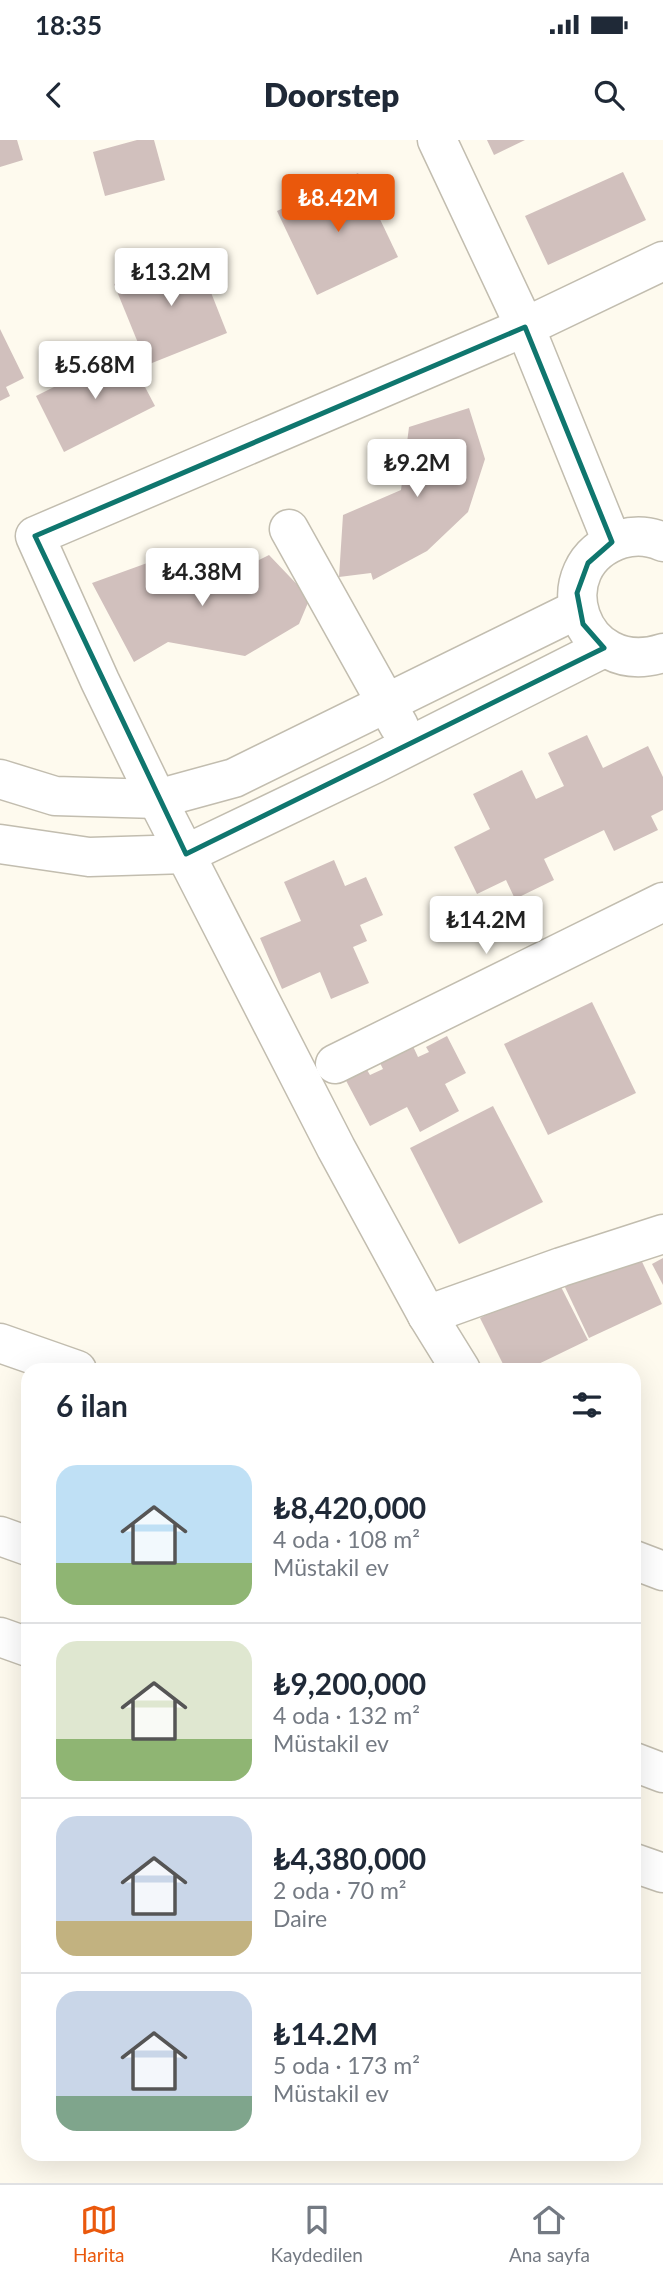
<!DOCTYPE html>
<html lang="tr">
<head>
<meta charset="utf-8">
<style>
	:root { --surface:#fff; --page:#f6f6f7; --text:#1f2937; --muted:#747a83; --line:#e0e1e3; --accent:#ea580c }
	body { margin:0; font-family:Lato,sans-serif; background:var(--page); color:var(--text); height:100vh; display:flex; flex-direction:column; font-size:26px; white-space:nowrap }
	* { box-sizing:border-box; margin:0 }
	p { font-size:23px; color:var(--muted) }
	.icon { flex:none; width:38px; height:38px; fill:none; stroke:currentColor; stroke-width:2; stroke-linecap:round; stroke-linejoin:round }
	.map { position:relative; flex:1; overflow:hidden }
	.panel { position:absolute; left:21px; top:1223px; width:620px; height:798px; display:flex; flex-direction:column; background:var(--surface); border-radius:21px; box-shadow:0 7px 28px #0002 }
	.panel>* { flex:none }
	.price { position:absolute; translate:-50% -60px; padding:0 16px; border-radius:7px; background:#fff; color:#222; font-size:23px; line-height:46px; filter:drop-shadow(0 2px 4px #0008) }
	.price::after { content:''; position:absolute; left:50%; top:42px; width:21px; height:16px; margin-left:-10px; background:inherit; clip-path:polygon(0 0,100% 0,50% 100%) }
	.price.current { background:var(--accent); color:#fff }
	ul { padding:0; list-style:none }
	li { display:flex; align-items:center; gap:21px; height:175px; padding:0 35px }
	li+li { border-top:2px solid var(--line) }
	li span { display:grid; place-items:center; flex:none; width:196px; height:140px; border-radius:21px; color:#555 }
	li>.icon { margin-inline-start:auto }
	span .icon { width:84px; height:84px; fill:#fffc; stroke-width:1 }
	li b { font-size:30px }
	h2 { display:flex; justify-content:space-between; align-items:center; height:84px; padding:0 35px; font-size:30px }
	.status { display:flex; justify-content:space-between; align-items:center; height:49px; padding:0 35px; background:var(--surface); direction:ltr }
	.status svg { height:19px; fill:currentColor }
	header { display:flex; justify-content:space-between; align-items:center; height:91px; padding:0 35px; background:var(--surface); font-size:32px; font-weight:800 }
	.tab-bar { display:flex; justify-content:space-around; align-items:center; height:98px; border-top:2px solid var(--line); background:var(--surface); font-size:19px; color:var(--muted) }
	.tab-bar a { display:grid; justify-items:center; gap:4px }
	.tab-bar .current { color:var(--accent) }
	.map>svg:first-child { display:block }
	.building { fill:#d1c0bd }
	.lines { fill:none; stroke-linecap:round; stroke-linejoin:round }
	.minor-casing { stroke:#c2bdaf; stroke-width:41 }
	.highway-casing { stroke:#c2bdaf; stroke-width:41 }
	.minor { stroke:#fff; stroke-width:38 }
	.highway { stroke:#fff; stroke-width:38 }
	.marked { fill:none; stroke:#0f766e; stroke-width:5; stroke-linejoin:round }
</style>
</head>
<body>
<div class="status"><b>18:35</b><svg viewBox="0 0 49 12"><path d="M0 12V9h3v3zM5 12V6h3v6zM10 12V3h3v9zM15 12V0h3v12zM26 1h20v11H26zM47 4h2v5h-2z"/></svg></div>
<header><svg class="icon" aria-label="back" viewBox="0 0 24 24"><path d="M15 5l-7 7 7 7"/></svg>Doorstep<svg class="icon" aria-label="search" viewBox="0 0 24 24"><circle cx="10" cy="10" r="6"/><path d="M15 15l6 6"/></svg></header>
<div class="map">
<svg width="663" height="2043" viewBox="0 0 663 2043">
	<rect width="100%" height="100%" fill="#fefaee"/>
	<g class="building">
		<path d="M0,0H17L23,20L0,27Z"/>
		<path d="M137,0H154L165,40L105,56L93,12Z"/>
		<path d="M487,0H525L494,15Z"/>
		<path d="M623,32L646,80L548,125L525,76Z"/>
		<path d="M358,33L398,117L317,155L277,71Z"/>
		<path d="M195,112L227,193L147,225L114,144Z"/>
		<path d="M0,189L24,238L6,247L10,256L0,261Z"/>
		<path d="M126,211L155,266L64,312L36,256Z"/>
		<path d="M469,268L485,319L468,372L427,411L373,440L371,433L339,437L343,375L401,350L409,287Z"/>
		<path d="M269,415L310,458L299,484L245,516L168,502L134,522L92,443L161,418L208,446Z"/>
		<path d="M587,595L603,628L648,606L663,637V670L651,676L658,690L614,711L604,690L544,719L554,740L515,759L506,740L477,754L454,707L490,689L473,654L522,630L536,659L564,646L548,613Z"/>
		<path d="M334,720L345,746L366,737L383,775L360,785L367,801L353,807L369,843L331,859L320,832L282,849L260,798L301,781L284,742Z"/>
		<path d="M592,862L636,953L548,995L504,904Z"/>
		<path d="M447,896L466,933L445,944L459,971L420,992L407,967L370,986L342,933L363,923L370,935L383,929L378,919L411,902L418,917L429,912L426,907Z"/>
		<path d="M493,966L543,1062L459,1104L410,1008Z"/>
		<path d="M636,1109L662,1164L589,1198L563,1143Z"/>
		<path d="M663,1118V1145L652,1124Z"/>
		<path d="M557,1139L588,1200L526,1230H506L480,1178Z"/>
	</g>
	<g class="lines">
		<defs>
			<g id="minor">
				<path d="M437,0L525,187L612,402"/>
				<path d="M289,389L399,586"/>
				<path d="M663,402C650,396 635,395 621,399C542,425 579,540 663,513"/>
				<path d="M0,639L55,656L157,659L234,638L578,469"/>
				<path d="M0,704L89,717L186,714L374,624L604,508"/>
				<path d="M335,924L663,762"/>
				<path d="M427,1175L561,1127L663,1094"/>
				<path d="M0,1203L77,1230"/>
				<path d="M461,1230L427,1175L336,1008L157,659L100,541L35,396L525,187L663,121"/>
				<path d="M634,1420L663,1431"/>
			</g>
			<g id="highway">
				<path d="M0,1396L28,1406"/>
				<path d="M0,1497L28,1507"/>
				<path d="M634,1622L663,1633"/>
				<path d="M634,1723L663,1733"/>
			</g>
		</defs>
		<use href="#minor" class="minor-casing"/>
		<use href="#highway" class="highway-casing"/>
		<use href="#minor" class="minor"/>
		<use href="#highway" class="highway"/>
	</g>
	<path class="marked" d="M525,187L612,402L588,423L577,453L583,484L604,508L186,714L35,396Z"/>
</svg>
<b class="price current" style="left:338px;top:94px">₺8.42M</b>
<b class="price" style="left:171px;top:168px">₺13.2M</b>
<b class="price" style="left:95px;top:261px">₺5.68M</b>
<b class="price" style="left:417px;top:359px">₺9.2M</b>
<b class="price" style="left:202px;top:468px">₺4.38M</b>
<b class="price" style="left:486px;top:816px">₺14.2M</b>
<section class="panel">
<h2>6 ilan<svg class="icon" aria-label="filters" viewBox="0 0 24 24"><path d="M4 7h16M4 17h16"/><circle cx="9" cy="7" r="2"/><circle cx="15" cy="17" r="2"/></svg></h2>
<ul>
<li><span style="background:linear-gradient(#bfe0f5 70%,#8fb573 0)"><svg class="icon" aria-label="home" viewBox="0 0 24 24"><path d="M3 11l9-7 9 7M6 9v11h12V9"/></svg></span><div><b>₺8,420,000</b><p>4 oda · 108 m²</p><p>Müstakil ev</p></div></li>
<li><span style="background:linear-gradient(#dfe7d0 70%,#8fb573 0)"><svg class="icon" aria-label="home" viewBox="0 0 24 24"><path d="M3 11l9-7 9 7M6 9v11h12V9"/></svg></span><div><b>₺9,200,000</b><p>4 oda · 132 m²</p><p>Müstakil ev</p></div></li>
<li><span style="background:linear-gradient(#c9d6e8 75%,#c2b280 0)"><svg class="icon" aria-label="home" viewBox="0 0 24 24"><path d="M3 11l9-7 9 7M6 9v11h12V9"/></svg></span><div><b>₺4,380,000</b><p>2 oda · 70 m²</p><p>Daire</p></div></li>
<li><span style="background:linear-gradient(#c9d6e8 75%,#7fa58c 0)"><svg class="icon" aria-label="home" viewBox="0 0 24 24"><path d="M3 11l9-7 9 7M6 9v11h12V9"/></svg></span><div><b>₺14.2M</b><p>5 oda · 173 m²</p><p>Müstakil ev</p></div></li>
</ul>
</section>
</div>
<nav class="tab-bar">
<a class="current"><svg class="icon" aria-label="map" viewBox="0 0 24 24"><path d="M3 6l6-2 6 2 6-2v14l-6 2-6-2-6 2zM9 4v14M15 6v14"/></svg>Harita</a>
<a><svg class="icon" aria-label="saved" viewBox="0 0 24 24"><path d="M7 4h10v16l-5-4-5 4z"/></svg>Kaydedilen</a>
<a><svg class="icon" aria-label="home" viewBox="0 0 24 24"><path d="M3 11l9-7 9 7M6 9v11h12V9"/></svg>Ana sayfa</a>
</nav>
</body>
</html>
